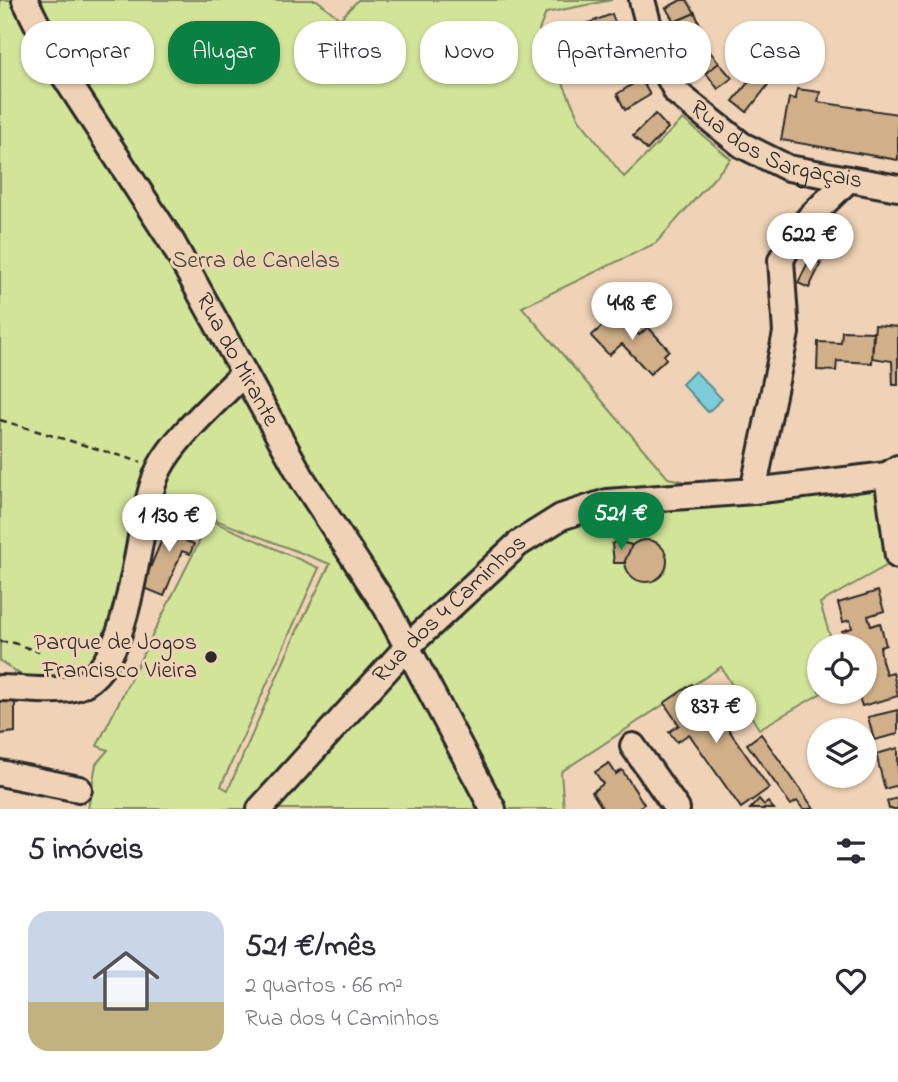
<!DOCTYPE html>
<html lang="pt">
<head>
<meta charset="utf-8">
<style>
	:root { --surface:#fff; --page:#f7f7f7; --text:#2b2b33; --muted:#7c7c81; --accent:#0b8043 }
	body { margin:0; font-family:"Indie Flower",sans-serif; background:var(--page); color:var(--text); height:100vh; display:flex; flex-direction:column; font-size:26px; white-space:nowrap }
	* { box-sizing:border-box; margin:0 }
	p { font-size:23px; color:var(--muted) }
	.icon { flex:none; width:38px; height:38px; fill:none; stroke:currentColor; stroke-width:2; stroke-linecap:round; stroke-linejoin:round }
	.map { position:relative; height:809px; overflow:hidden }
	.sheet { display:flex; flex-direction:column; background:var(--surface); flex:1 }
	.sheet>* { flex:none }
	.banner { position:absolute; left:21px; top:21px; width:858px; height:63px; display:flex; gap:14px }
	.controls { position:absolute; left:807px; top:634px; display:grid; gap:14px }
	.controls a { display:grid; place-items:center; width:70px; height:70px; border-radius:50%; background:var(--surface); box-shadow:0 2px 5px #0004; font-size:35px }
	.price { position:absolute; translate:-50% -60px; padding:0 16px; border-radius:24px; background:#fff; color:#222; font-size:23px; line-height:46px; filter:drop-shadow(0 2px 4px #0008) }
	.price::after { content:''; position:absolute; left:50%; top:42px; width:21px; height:16px; margin-left:-10px; background:inherit; clip-path:polygon(0 0,100% 0,50% 100%) }
	.price.selected { background:var(--accent); color:#fff }
	ul { padding:0; list-style:none }
	li { display:flex; align-items:center; gap:21px; height:175px; padding:0 28px }
	li span { display:grid; place-items:center; flex:none; width:196px; height:140px; border-radius:21px; color:#555 }
	li>.icon { margin-inline-start:auto }
	span .icon { width:84px; height:84px; fill:#fffc; stroke-width:1 }
	li b { font-size:30px }
	h2 { display:flex; justify-content:space-between; align-items:center; height:84px; padding:0 28px; font-size:30px }
	.tag { padding:0 24px; border-radius:28px; background:var(--surface); box-shadow:0 2px 5px #0004; font-size:24px; line-height:63px }
	.tag.selected { background:var(--accent); color:#fff }
	.map>svg:first-child { display:block }
	.green { fill:#d1e498; stroke:#7e8862; stroke-width:2 }
	.water { fill:#7dcdd8; stroke:#5c8c93; stroke-width:2 }
	.building { fill:#d0af89; stroke:#2b2b2b; stroke-width:2 }
	.lines { fill:none; stroke-linecap:round; stroke-linejoin:round }
	.minor-casing { stroke:#2b2b2b; stroke-width:30 }
	.path { stroke:#2b2b2b; stroke-width:2.5; stroke-dasharray:7 5; stroke-linecap:butt }
	.minor { stroke:#f0d3b6; stroke-width:24 }
	.poi-dot { fill:#2b2b2b; stroke:#f0d3b6; stroke-width:2.5 }
	.labels { text-anchor:middle; dominant-baseline:central; stroke-width:6; stroke-linejoin:round; paint-order:stroke }
	.street-label { font-size:24px; fill:#2b2b2b; stroke:#f0d3b6 }
	.park-label { font-size:24px; fill:#44473b; stroke:#f0d3b6 }
	.poi-label { font-size:24px; fill:#2b2b2b; stroke:#f0d3b6; text-anchor:end }
</style>
</head>
<body>
<div class="map">
<svg width="898" height="809" viewBox="0 0 898 809">
	<rect width="100%" height="100%" fill="#f0d3b6"/>
	<filter id="ink" filterUnits="userSpaceOnUse"><feTurbulence type="fractalNoise" baseFrequency=".0143" numOctaves="2"/><feDisplacementMap in="SourceGraphic" scale="14" xChannelSelector="R" yChannelSelector="G"/><feConvolveMatrix kernelMatrix="1 2 1 2 8 2 1 2 1" color-interpolation-filters="sRGB"/></filter>
	<g filter="url(#ink)">
		<path class="green" d="M0,0H317L340,19L358,0H612L546,13L539,30L579,119L624,177L683,119L731,159L656,243L522,307L668,478L697,484L893,465V562L820,603L833,646H819V691H825L759,729L721,667L561,772L564,809H88L96,764L108,750L97,746L210,520L319,568L221,786L228,790L296,633L330,564L146,493L133,550L100,657L60,674L26,678L0,661Z"/>
		<path class="water" d="M695,371L722,399L708,412L682,384Z"/>
		<g class="building">
			<path d="M681,0H687L695,13L674,22L666,8Z"/>
			<path d="M695,13L702,29L681,39L674,22Z"/>
			<path d="M612,14L618,31L590,42L583,25Z"/>
			<path d="M707,48L719,63L706,73L692,63Z"/>
			<path d="M719,63L732,78L718,89L706,73Z"/>
			<path d="M755,74L768,85L747,112L733,101Z"/>
			<path d="M641,79L650,95L625,110L617,94Z"/>
			<path d="M797,89L820,92L818,102L898,114V160L781,140L789,98L796,99Z"/>
			<path d="M655,114L668,128L647,150L633,136Z"/>
			<path d="M820,216L836,237L821,249L805,227Z"/>
			<path d="M810,258L821,263L809,288L798,283Z"/>
			<path d="M618,312L639,335L648,327L669,350L664,355L666,359L650,374L622,344L609,355L591,336Z"/>
			<path d="M875,325L898,327V385H893L892,361L872,358Z"/>
			<path d="M842,331L873,332L872,363L837,361L836,371L817,370L818,342L841,343Z"/>
			<path d="M173,513L194,522L186,541L194,544L190,554L182,551L164,596L142,587Z"/>
			<circle cx="646" cy="561" r="21"/>
			<path d="M616,541L632,545L624,563H614L612,544Z"/>
			<path d="M878,591L884,611L868,616L871,626L880,623L886,645L880,647L882,661L886,674L893,672L898,696L862,706L857,691H864V646H847L842,631L852,628L850,620L843,622L838,603Z"/>
			<path d="M692,684L709,707L702,712L705,717L715,710L769,788L741,808L689,734L677,742L669,732L679,725L664,703Z"/>
			<path d="M0,695H15V732L0,734Z"/>
			<path d="M898,710V734L874,740L868,717Z"/>
			<path d="M761,734L814,809H803L797,801L791,805L747,744Z"/>
			<path d="M898,748V785L885,789L876,754Z"/>
			<path d="M609,763L616,774L622,770L644,804L636,809H603L592,792L603,784L595,772Z"/>
			<path d="M898,798V809H889L887,801Z"/>
			<path d="M759,799L764,805L768,802L774,809H750Z"/>
		</g>
		<g class="lines">
			<defs>
				<g id="minor">
					<path id="s1" d="M25,0L59,68L172,242L303,480L386,607L493,809"/>
					<path id="s2" d="M642,0L656,53L677,93L742,145L788,168L898,188"/>
					<path d="M887,475L898,556"/>
					<path d="M753,491L786,333L781,260L792,239L810,217L848,180"/>
					<path d="M0,688C21,688 62,694 80,686C137,660 134,520 159,469C174,438 219,399 244,373"/>
					<path d="M633,746L677,809"/>
					<path d="M0,773L79,789"/>
					<path id="s3" d="M260,809L408,646L518,544L561,517L607,502L753,491L887,475L898,468"/>
				</g>
			</defs>
			<use href="#minor" class="minor-casing"/>
			<g class="path">
				<path d="M0,420L141,462"/>
				<path d="M0,642H11L39,652"/>
			</g>
			<use href="#minor" class="minor"/>
		</g>
	</g>
	<circle class="poi-dot" cx="211" cy="657" r="7"/>
	<g class="labels">
		<g class="street-label">
			<text stroke="none"><textPath href="#s2" startOffset="215">Rua dos Sargaçais</textPath></text>
			<text stroke="none"><textPath href="#s1" startOffset="418">Rua do Mirante</textPath></text>
			<text stroke="none"><textPath href="#s3" startOffset="276">Rua dos 4 Caminhos</textPath></text>
		</g>
		<g class="park-label">
			<text x="256" y="261">Serra de Canelas</text>
		</g>
		<g class="poi-label">
			<text x="197" y="643">Parque de Jogos<tspan x="197" dy="28">Francisco Vieira</tspan></text>
		</g>
	</g>
</svg>
<div class="controls">
<a><svg class="icon" aria-label="locate" viewBox="0 0 24 24"><circle cx="12" cy="12" r="6"/><path d="M12 2v4M12 18v4M2 12h4M18 12h4"/></svg></a>
<a><svg class="icon" aria-label="layers" viewBox="0 0 24 24"><path d="M12 4l9 5-9 5-9-5zM3 14l9 5 9-5"/></svg></a>
</div>
<b class="price" style="left:810px;top:273px">622 €</b>
<b class="price" style="left:632px;top:342px">448 €</b>
<b class="price selected" style="left:621px;top:552px">521 €</b>
<b class="price" style="left:169px;top:554px">1 130 €</b>
<b class="price" style="left:716px;top:745px">837 €</b>
<div class="banner">
<a class="tag">Comprar</a>
<a class="tag selected">Alugar</a>
<a class="tag">Filtros</a>
<a class="tag">Novo</a>
<a class="tag">Apartamento</a>
<a class="tag">Casa</a>
</div>
</div>
<section class="sheet">
<h2>5 imóveis<svg class="icon" aria-label="filters" viewBox="0 0 24 24"><path d="M4 7h16M4 17h16"/><circle cx="9" cy="7" r="2"/><circle cx="15" cy="17" r="2"/></svg></h2>
<ul>
<li><span style="background:linear-gradient(#c9d6e8 65%,#c2b280 0)"><svg class="icon" aria-label="home" viewBox="0 0 24 24"><path d="M3 11l9-7 9 7M6 9v11h12V9"/></svg></span><div><b>521 €/mês</b><p>2 quartos · 66 m²</p><p>Rua dos 4 Caminhos</p></div><svg class="icon" aria-label="heart" viewBox="0 0 24 24"><path d="M12 20l-8-8c-3-5 5-10 8-4 3-6 11-1 8 4z"/></svg></li>
</ul>
</section>
</body>
</html>
